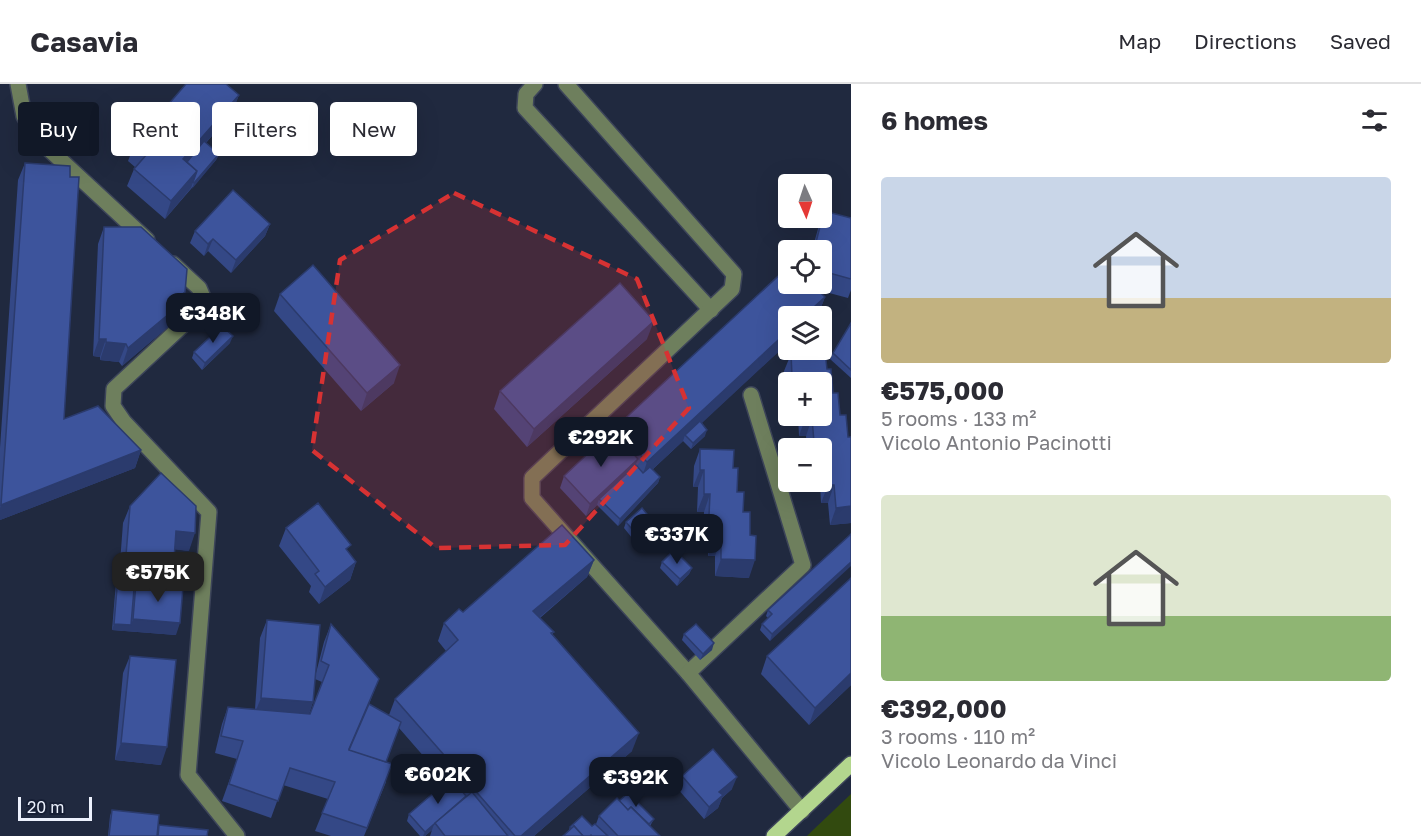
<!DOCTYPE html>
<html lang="en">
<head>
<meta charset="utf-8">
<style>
	:root { --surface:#fff; --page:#f7f7f7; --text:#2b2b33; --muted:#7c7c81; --line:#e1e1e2; --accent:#111827 }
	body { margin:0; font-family:"Golos Text",sans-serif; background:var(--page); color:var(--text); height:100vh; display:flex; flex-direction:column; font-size:22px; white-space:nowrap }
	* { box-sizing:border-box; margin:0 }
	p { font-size:20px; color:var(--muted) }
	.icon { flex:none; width:33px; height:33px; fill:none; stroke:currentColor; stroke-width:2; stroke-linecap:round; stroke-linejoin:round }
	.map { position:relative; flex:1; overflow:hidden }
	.panel { display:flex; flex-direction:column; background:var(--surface); width:570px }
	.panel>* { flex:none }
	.top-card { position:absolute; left:18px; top:18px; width:570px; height:54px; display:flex; gap:12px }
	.needle { width:39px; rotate:177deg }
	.tools { position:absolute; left:778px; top:90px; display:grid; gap:12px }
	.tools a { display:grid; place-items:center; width:54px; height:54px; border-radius:6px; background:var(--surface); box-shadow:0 6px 24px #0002; font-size:30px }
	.scale { position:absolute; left:18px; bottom:15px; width:74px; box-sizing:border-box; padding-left:6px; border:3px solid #ecf1fd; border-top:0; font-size:16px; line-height:21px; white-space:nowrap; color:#ecf1fd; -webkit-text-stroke:4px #171f35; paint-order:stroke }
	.price { position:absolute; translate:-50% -51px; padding:0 14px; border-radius:12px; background:var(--accent); color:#fff; font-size:20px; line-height:39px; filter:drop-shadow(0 2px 3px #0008) }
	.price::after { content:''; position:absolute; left:50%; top:36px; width:18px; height:14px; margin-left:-9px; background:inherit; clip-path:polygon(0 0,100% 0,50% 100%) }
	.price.active { background:#222; color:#fff }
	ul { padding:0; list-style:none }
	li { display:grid; align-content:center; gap:12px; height:318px; padding:0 30px }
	li span { display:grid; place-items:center; height:186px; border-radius:6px; color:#555 }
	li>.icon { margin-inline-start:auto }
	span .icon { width:108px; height:108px; fill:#fffc; stroke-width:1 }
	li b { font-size:26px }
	h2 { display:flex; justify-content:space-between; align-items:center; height:72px; padding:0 30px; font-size:26px }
	.pill { padding:0 21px; border-radius:6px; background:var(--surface); box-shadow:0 6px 24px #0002; font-size:21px; line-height:54px }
	.pill.active { background:var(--accent); color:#fff }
	header { display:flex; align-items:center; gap:36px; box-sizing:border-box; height:84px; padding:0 30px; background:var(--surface); border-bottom:2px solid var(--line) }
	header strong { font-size:28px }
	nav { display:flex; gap:33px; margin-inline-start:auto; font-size:21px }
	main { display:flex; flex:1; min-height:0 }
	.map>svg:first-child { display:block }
	.green { fill:#324a0f }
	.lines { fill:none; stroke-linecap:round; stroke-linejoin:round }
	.minor-casing { stroke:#3d455a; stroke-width:18 }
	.major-casing { stroke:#3d455a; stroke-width:18 }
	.minor { stroke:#6e7f5d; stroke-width:15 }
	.major { stroke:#b3d68e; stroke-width:15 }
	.wall { fill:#344886; fill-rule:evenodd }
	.shaded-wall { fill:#2b3b6d }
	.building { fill:#3d549c; stroke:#2b3b6d; stroke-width:1.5 }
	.marked { fill:#d73233; fill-opacity:0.2; stroke:#d73233; stroke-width:4.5; stroke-dasharray:12 8; stroke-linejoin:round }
</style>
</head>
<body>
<header>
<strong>Casavia</strong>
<nav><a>Map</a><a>Directions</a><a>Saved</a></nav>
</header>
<main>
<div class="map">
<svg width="851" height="752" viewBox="0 0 851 752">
	<rect width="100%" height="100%" fill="#20293f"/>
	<path class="green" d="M851,710V752H807L812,747Z"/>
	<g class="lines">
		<defs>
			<g id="minor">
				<path d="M18,0L24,32L38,55L147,156"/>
				<path d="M535,0L526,10L525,24L711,226"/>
				<path d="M566,0L734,190L732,205L532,394V414L688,589"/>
				<path d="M173,180L199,204L204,216L198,227L114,305L113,322L124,338L209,428L188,691L237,752"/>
				<path d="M751,311L803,481L688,589L802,727"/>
			</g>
			<path id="major" d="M774,752L851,680"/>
		</defs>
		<use href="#minor" class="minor-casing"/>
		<use href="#major" class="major-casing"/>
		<use href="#minor" class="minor"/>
		<use href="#major" class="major"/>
	</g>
	<g class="wall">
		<path d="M239,11L232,28L206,59L219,70L216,76L165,135L127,102L134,85L135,83L128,77L135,59Z"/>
		<path d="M25,79L64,335L141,366L135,384L0,436V364L18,96Z"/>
		<path d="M824,127L851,134V206L848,214L818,206L825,213L818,231L701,339L705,352L691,365L683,357L652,386L660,393L658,399L618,442L597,421L586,432L560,404L564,392L613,349L615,344L789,200H822V166H812L818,145Z"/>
		<path d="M270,140L265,152L231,189L208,167L204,172L190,159L195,147Z"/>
		<path d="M104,143L182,218L175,237L122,282L119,278L100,276V273L93,272L98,160Z"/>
		<path d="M280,210L394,299L361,327L274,227Z"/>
		<path d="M851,239V294L830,275L833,269Z"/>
		<path d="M647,255L527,363L494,325L500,307Z"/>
		<path d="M230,259L202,286L192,274L194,268Z"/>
		<path d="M791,270L827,285L833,309L848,353H851V439L830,441L828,419H821L820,398H822V364H807L806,352H799L798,332H792H822V298H789V309H786L784,287Z"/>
		<path d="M700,365L733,384L737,408L743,428L749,494L715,492V472H708L709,449H703L704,428H697L698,403H693L694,382Z"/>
		<path d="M130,422L189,467L175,465L174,476L167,494L149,492L146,500L176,551L112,546L116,498L118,492H119L123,439ZM130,499L136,500L134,505H129Z"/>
		<path d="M626,438L657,451L641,465L624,444Z"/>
		<path d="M286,444L348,468L356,478L350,496L319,520L309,508L311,502L279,462Z"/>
		<path d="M851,450L770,557L760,546L762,540L768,534L766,532L768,526Z"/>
		<path d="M594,476L587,493L540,534L554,548L552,551L632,667L534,752H430L432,746L425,752H420L407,737L409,730L446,698L399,644L386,678V698L364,752H331L315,747L328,715L283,701L271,734L222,717L237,675L215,669L222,640L228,623L255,625L260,554L267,536L316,589L324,558L331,540L379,595L369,620L389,631L395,615L446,567L438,557L444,539L463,528ZM315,595L322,598L310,630H309L313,618Z"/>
		<path d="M662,478L692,484L689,490L677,502L660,484Z"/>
		<path d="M851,494V601L809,641L761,590L767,572Z"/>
		<path d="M684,550L712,566L700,576L682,556Z"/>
		<path d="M130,572L161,681L115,676L123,589Z"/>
		<path d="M682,692L732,705L722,714L718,724L704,735L677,704Z"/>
		<path d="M619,717L654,735L650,742L660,752H563L568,748L570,743L592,742L596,740L599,732Z"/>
		<path d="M112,726L157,748L159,741L207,752H108L110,732Z"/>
	</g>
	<g class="shaded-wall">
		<path d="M239,11L232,28L181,88L183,75Z"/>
		<path d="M219,70L216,76L192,105L194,99Z"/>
		<path d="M197,87L191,104L165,135L171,117Z"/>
		<path d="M270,140L265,152L231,189L236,176Z"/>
		<path d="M213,155L208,167L204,172L208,160Z"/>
		<path d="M185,208L175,237L122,282L128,264L181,211Z"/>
		<path d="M825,213L818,231L816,232H804Z"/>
		<path d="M654,237L647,255L527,363L534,345Z"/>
		<path d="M789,246V258L687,353L685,351L683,357L641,396L647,378Z"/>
		<path d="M233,252L230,259L202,286L205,279Z"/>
		<path d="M99,255H106L100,273L93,272Z"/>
		<path d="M106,258L126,260L119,278L100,276Z"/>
		<path d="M400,281L394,299L361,327L367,309Z"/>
		<path d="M797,291L794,298H790L792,292Z"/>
		<path d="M789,301V309H786Z"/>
		<path d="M812,334L806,352H799L805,335Z"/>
		<path d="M707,346L705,352L691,365L693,359Z"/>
		<path d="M819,357L816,364H811L814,358Z"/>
		<path d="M141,366L135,384L0,436V424L1,421Z"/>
		<path d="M638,375L633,387L599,415L597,421L586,432L590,420Z"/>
		<path d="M822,379H826L822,390Z"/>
		<path d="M700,386H704L698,403H693Z"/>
		<path d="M660,393L658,399L618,442L620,435Z"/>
		<path d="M828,401H834L828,419H821Z"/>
		<path d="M704,410H710L704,428H697Z"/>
		<path d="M851,422V439L830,441L836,424Z"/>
		<path d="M709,431L716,432L709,449H703Z"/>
		<path d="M659,445L657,451L641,465L643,458Z"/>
		<path d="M176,447L195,449L189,467L170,465Z"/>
		<path d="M715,455H721L715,472H708Z"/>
		<path d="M126,471L174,476L167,494L122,489V483L119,489Z"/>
		<path d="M721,475L755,476L749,494L715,492Z"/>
		<path d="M594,476L587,493L527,544L533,527Z"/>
		<path d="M356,478L350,496L319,520L325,503Z"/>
		<path d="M851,478V482L770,557L772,550Z"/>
		<path d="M692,484L689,490L677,502L680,495Z"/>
		<path d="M130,493L148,494L146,500L128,499Z"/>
		<path d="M133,535L180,539L176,551L112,546L114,540L131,541Z"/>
		<path d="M714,559L712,566L700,576L703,570Z"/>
		<path d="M851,589V601L809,641L815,624Z"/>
		<path d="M261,614L313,618L307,636L254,631Z"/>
		<path d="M639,649L632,667L534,752H521Z"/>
		<path d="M121,659L167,663L161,681L115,676Z"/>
		<path d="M737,693L732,705L722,714L718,724L704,735L709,723L719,708Z"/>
		<path d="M434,740L432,746L425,752H423L425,748Z"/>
	</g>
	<g class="building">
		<path d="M186,0H226L239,11L183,75L197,87L171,117L134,85L147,70L135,59Z"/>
		<path d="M204,57L219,70L194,99L193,98L197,87L187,78Z"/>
		<path d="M25,79L70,82V93H79L64,335L98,322L141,366L1,421Z"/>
		<path d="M233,106L270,140L236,176L213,155L208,160L195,147Z"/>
		<path d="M824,127L851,134V195L822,187V166H814Z"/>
		<path d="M104,143H141L187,185L185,208L181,211L182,219L128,264L126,260L106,258V255H99Z"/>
		<path d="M313,181L400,281L367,309L280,210Z"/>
		<path d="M789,182V200H812L825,213L804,232H789V246L647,378L615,344Z"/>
		<path d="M620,199L654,237L534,345L500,307Z"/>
		<path d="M851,239V286L833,269Z"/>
		<path d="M222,242L233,252L205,279L194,268Z"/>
		<path d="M825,267L827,285H831L833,309H838L840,331H846L848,353H851V422L836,424L834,401H828L826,379H822V364H820L819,357L814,358L812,334L805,335V332H822V298H797V291L792,292L791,270Z"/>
		<path d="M700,337L707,346L693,359L685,351Z"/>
		<path d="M612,347L638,375L590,420L564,392Z"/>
		<path d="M700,365L734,366L733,384H738L737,408H744L743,428H750V451L756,452L755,476L721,475V455H715L716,432L709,431L710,410H704V386H700Z"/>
		<path d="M636,381L643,389L650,383L660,393L620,435L599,415Z"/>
		<path d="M161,389L196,422L195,449L176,447L174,476L126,471L130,422Z"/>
		<path d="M318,419L351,461L346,465L356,478L325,503L315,490L319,487L286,444Z"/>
		<path d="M642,424L659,445L643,458L626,438Z"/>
		<path d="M562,441L594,476L533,527L554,548L551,549L639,649L521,752H515L395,615L458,556L444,539L459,525L463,528Z"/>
		<path d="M851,450V478L772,550L762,540L772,530L768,526Z"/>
		<path d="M674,466L692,484L680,495L662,478Z"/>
		<path d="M122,483L149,485L148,494L130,493L129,505H134L131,541L114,540L118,492H121Z"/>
		<path d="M851,494V589L815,624L767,572Z"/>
		<path d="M136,499L183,503L180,539L133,535Z"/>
		<path d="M267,536L320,541L313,618L261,614Z"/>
		<path d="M331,540L379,595L349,665L392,680L367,744L322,729L335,698L290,684L278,717L229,700L243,657L221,652L228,623L310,630L329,581L321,577Z"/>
		<path d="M696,540L714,559L703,570L684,550Z"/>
		<path d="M130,572L176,576L167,663L121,659Z"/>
		<path d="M369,620L401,638L386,678L349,666Z"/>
		<path d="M713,665L737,693L719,708L723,711L709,723L682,692Z"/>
		<path d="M451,694L466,712L425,748L409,730Z"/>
		<path d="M472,708L508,752H445L435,739Z"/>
		<path d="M628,709L654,735L649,740L631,723L628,726L619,717Z"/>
		<path d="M617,714L628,726L631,723L660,752H618L599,732Z"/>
		<path d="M112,726L159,731L157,752H109Z"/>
		<path d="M582,732L592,742L595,740L608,752H592L591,751L590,752H583L574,742L572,745L570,743Z"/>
		<path d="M159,741L208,746L207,752H158Z"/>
		<path d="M574,742L583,752H563Z"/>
	</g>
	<path class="marked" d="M454,109L637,195L689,324L565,461L436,464L312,366L340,176Z"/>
</svg>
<div class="tools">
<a><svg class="needle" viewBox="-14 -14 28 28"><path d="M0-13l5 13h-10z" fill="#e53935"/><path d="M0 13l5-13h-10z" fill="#7c7c81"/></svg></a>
<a><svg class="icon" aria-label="locate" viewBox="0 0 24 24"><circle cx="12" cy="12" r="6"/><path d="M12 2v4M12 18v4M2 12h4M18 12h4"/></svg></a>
<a><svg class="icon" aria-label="layers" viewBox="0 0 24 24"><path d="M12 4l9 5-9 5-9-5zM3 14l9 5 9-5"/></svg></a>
<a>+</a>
<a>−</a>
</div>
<div class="scale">20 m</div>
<b class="price" style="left:213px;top:260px">€348K</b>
<b class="price" style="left:601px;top:384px">€292K</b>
<b class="price" style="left:677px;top:481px">€337K</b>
<b class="price active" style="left:158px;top:519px">€575K</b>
<b class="price" style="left:438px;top:721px">€602K</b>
<b class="price" style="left:636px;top:724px">€392K</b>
<div class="top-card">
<a class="pill active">Buy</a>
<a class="pill">Rent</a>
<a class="pill">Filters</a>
<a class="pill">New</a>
</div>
</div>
<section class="panel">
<h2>6 homes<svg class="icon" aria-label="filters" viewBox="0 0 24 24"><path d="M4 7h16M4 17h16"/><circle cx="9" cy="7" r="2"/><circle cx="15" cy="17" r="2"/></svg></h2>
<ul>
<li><span style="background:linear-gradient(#c9d6e8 65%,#c2b280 0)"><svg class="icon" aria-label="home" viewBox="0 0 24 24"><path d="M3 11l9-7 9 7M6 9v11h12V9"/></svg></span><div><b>€575,000</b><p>5 rooms · 133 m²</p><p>Vicolo Antonio Pacinotti</p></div></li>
<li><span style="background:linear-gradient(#dfe7d0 65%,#8fb573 0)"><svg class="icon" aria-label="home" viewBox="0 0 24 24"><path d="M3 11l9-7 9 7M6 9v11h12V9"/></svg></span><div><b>€392,000</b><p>3 rooms · 110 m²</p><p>Vicolo Leonardo da Vinci</p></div></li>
</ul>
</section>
</main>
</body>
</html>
